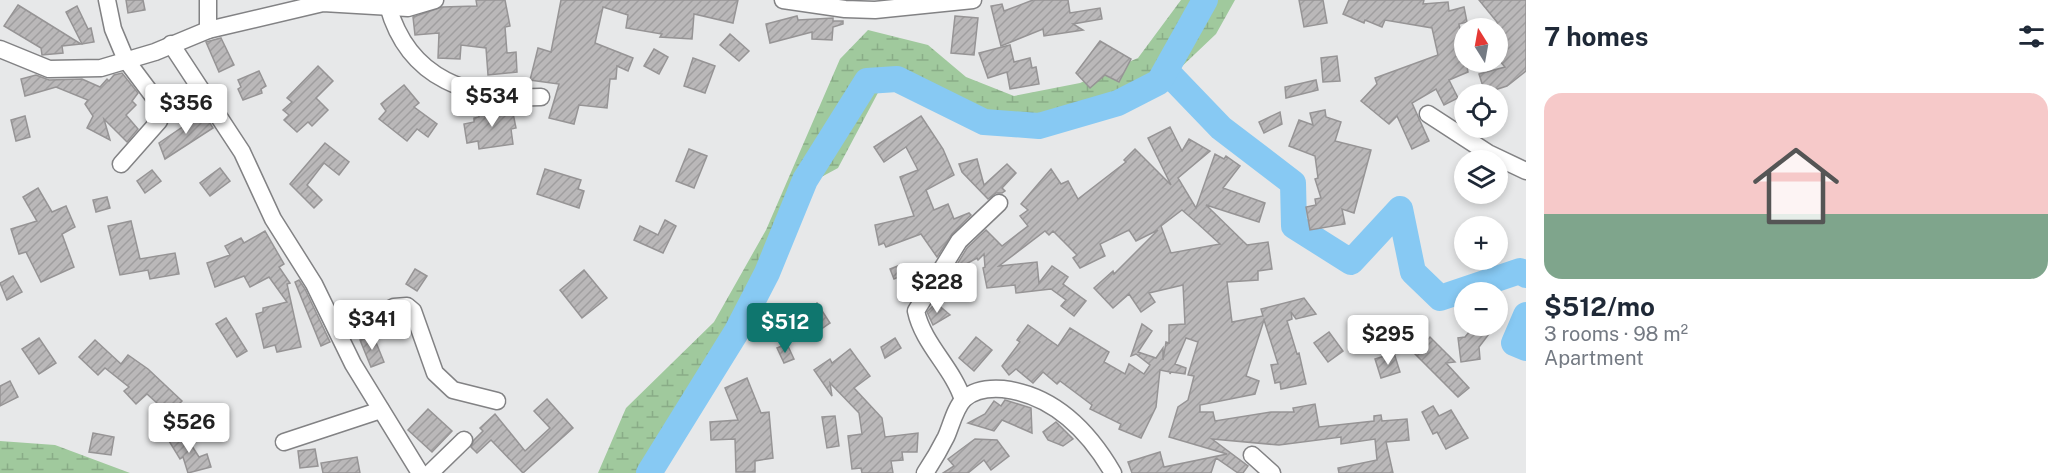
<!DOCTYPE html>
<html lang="en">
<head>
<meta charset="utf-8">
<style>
	:root { --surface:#fff; --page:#f2f2f3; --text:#1f2937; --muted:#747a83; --line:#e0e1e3; --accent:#0f766e }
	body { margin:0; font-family:"Public Sans",sans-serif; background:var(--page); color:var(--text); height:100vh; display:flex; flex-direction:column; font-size:22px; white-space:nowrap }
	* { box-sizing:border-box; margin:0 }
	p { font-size:20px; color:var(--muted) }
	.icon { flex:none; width:33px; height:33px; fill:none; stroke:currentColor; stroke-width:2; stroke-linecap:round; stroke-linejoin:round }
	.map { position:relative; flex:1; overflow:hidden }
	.panel { display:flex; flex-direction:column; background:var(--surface); width:540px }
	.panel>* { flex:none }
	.needle { width:39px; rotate:349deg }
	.tools { position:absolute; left:1454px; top:18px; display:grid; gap:12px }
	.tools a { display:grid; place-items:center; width:54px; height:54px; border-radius:50%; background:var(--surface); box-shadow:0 3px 9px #0003; font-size:30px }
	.price { position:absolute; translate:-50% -51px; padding:0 14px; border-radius:6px; background:#fff; color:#222; font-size:20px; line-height:39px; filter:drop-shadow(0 2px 3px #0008) }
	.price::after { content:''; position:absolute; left:50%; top:36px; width:18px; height:14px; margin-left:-9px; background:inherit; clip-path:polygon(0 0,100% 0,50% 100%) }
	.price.selected { background:var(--accent); color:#fff }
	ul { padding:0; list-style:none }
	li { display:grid; align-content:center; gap:12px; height:318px; padding:0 18px }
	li+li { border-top:2px solid var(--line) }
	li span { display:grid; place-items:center; height:186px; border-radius:18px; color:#555 }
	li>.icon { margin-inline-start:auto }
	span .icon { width:108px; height:108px; fill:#fffc; stroke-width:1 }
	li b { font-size:26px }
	h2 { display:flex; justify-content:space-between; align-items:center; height:72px; padding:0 18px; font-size:26px }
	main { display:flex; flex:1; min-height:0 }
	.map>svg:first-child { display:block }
	.wetland { fill:url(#wetland-marsh) }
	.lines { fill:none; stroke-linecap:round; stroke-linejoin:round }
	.river { stroke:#87c9f3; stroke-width:26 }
	.building { fill:url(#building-hatch); stroke:#969495; stroke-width:1.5; fill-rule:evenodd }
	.street-casing { stroke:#828284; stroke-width:19 }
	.street { stroke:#fff; stroke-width:16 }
</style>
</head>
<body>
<main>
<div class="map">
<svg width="1526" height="473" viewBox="0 0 1526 473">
	<defs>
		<pattern id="wetland-marsh" width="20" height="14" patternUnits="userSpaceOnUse" patternTransform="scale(1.5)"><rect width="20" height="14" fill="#a0c99d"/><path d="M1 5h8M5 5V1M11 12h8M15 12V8" fill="none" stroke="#89ac87"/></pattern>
		<pattern id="building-hatch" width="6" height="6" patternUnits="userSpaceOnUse" patternTransform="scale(1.5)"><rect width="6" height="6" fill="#bab8b9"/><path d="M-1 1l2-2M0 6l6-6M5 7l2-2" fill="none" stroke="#9f9e9f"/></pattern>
	</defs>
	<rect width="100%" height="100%" fill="#e7e8e9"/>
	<g class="wetland">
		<path d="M1181,0H1235L1216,34L1156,91L1094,116L994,125L889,72L838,168L801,188L741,327L679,415L668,450L646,473H598L626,408L714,322L766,230L840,59L868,30L928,45L966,77L1014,96L1080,83L1138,58Z"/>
		<path d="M0,441L55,445L130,473H0Z"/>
	</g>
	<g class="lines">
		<g class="river">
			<path d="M1171,76L1221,128L1293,183L1294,226L1351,262L1400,209L1413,272L1440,298L1520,271L1526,275"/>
			<path d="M1526,315L1514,343L1526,348"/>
			<path d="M649,473L737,331L767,273L805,180L867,81L897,79L984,122L1039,126L1118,103L1159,82L1205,0"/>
		</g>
	</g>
	<g class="building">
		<path d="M126,0H143L145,10L128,13Z"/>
		<path d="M476,0H505L510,26L505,27L507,53L516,52L517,72L488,75L486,48L461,45L460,59L438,58L439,33L415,35L413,17L442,7L477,6Z"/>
		<path d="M561,0H738L733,23L694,14L692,39L660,37L662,34L626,28L628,15L603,7L595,43L633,58L628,71L617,66L616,79H610L607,108L579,105L574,124L549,118L559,84L530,80L538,48L551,52Z"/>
		<path d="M1033,0H1068L1070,13L1100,8L1102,19L1073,24L1083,30L1044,36L1043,29L1001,46L991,6L1002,4L1004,11Z"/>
		<path d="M1299,0H1323L1327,23L1304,27Z"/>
		<path d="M1349,0H1424L1423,4L1448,2L1449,11L1464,7L1467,22L1459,24L1468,72L1449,80L1458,98L1444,105L1436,89L1412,103L1429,141L1412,149L1397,116L1389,124L1361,101L1377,84L1375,78L1438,55L1432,28L1385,20L1382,27L1365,20L1364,23L1343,14Z"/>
		<path d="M1479,0H1526V71L1507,86L1485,93L1479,74L1505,67L1497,58V22Z"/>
		<path d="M18,5L81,44L62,46L63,53L42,55L41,48L4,26Z"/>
		<path d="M77,6L88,29L91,28L94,42L82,44L66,12Z"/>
		<path d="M797,16L798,20L833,18V21H843V24L833,27L832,40L812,39V32L770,43L766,24Z"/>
		<path d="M955,16L978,18L974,55L951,53Z"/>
		<path d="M730,34L749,51L739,61L720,45Z"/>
		<path d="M221,38L234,65L219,72L206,42Z"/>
		<path d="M1100,41L1131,59L1119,82L1105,75L1090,88L1076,73Z"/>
		<path d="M1010,45L1014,62L1030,58L1032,68L1036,67L1039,84L1010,89L1007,72L988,78L979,53Z"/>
		<path d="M654,49L668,57L659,74L644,66Z"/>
		<path d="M1337,56L1340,81L1323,82L1321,58Z"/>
		<path d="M693,58L715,66L705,93L684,86Z"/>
		<path d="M318,66L333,81L316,98L328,110L312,126L308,122L297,132L284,120L289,115L283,110L292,102L287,98Z"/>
		<path d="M259,71L266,86L261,89L262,93L243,100L238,89L241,87L238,80Z"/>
		<path d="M122,73L138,93L132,101L136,105L126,115L138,129L127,142L104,119L110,140L87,128L93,116L85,104L88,100L56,87L25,96L21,79L36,75L49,80L82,79L100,87L107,79L109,81L114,75Z"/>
		<path d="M1316,80L1318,90L1286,98L1285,87Z"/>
		<path d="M404,85L419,103L414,107L437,124L428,137L417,129L407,141L379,119L386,111L381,104Z"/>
		<path d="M501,106V110L512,108L516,128L511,129L513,144L479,149L478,141L467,143L464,124L474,122V118L479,117L478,110Z"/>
		<path d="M201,109L213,128L165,159L159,143L197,117L195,113Z"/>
		<path d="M1325,110L1326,117L1341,122L1335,141L1371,150L1354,213L1342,209L1345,224L1310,230L1306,207L1316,205L1315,199L1321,198L1315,179L1318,178L1315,156L1289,146L1299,120L1313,125L1310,113Z"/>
		<path d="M1280,112L1282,124L1264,133L1259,122Z"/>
		<path d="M25,116L30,137L16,141L11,120Z"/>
		<path d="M921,116L943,149L954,175L926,190L934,210L948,204L954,219L969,213L971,215L952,234L937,257L921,234L886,247L884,243L879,245L875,225L914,216L900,177L918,170L906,147L884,162L874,147Z"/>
		<path d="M1170,127L1182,151L1189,139L1210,151L1178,178L1196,208L1215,154L1224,159L1226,156L1240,166L1223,188L1265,203L1259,222L1206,205L1247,245L1268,242L1272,269L1258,271V280L1227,282L1232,322L1263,316L1261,309L1304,298L1316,314L1296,319L1291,312L1292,319L1287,321L1297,354L1299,353L1306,384L1281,389L1280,382L1275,383L1271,365L1278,364L1264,320L1246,376L1259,381L1255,394L1200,405V412H1213L1215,421L1271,412H1294L1293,408L1315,404L1319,427L1374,421V416L1381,415L1382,421L1407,419L1409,440L1386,442L1393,473H1339L1338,468L1377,460L1375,439L1341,444V437L1279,445L1212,439L1248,466L1243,473H1238L1216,458L1211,473H1132L1128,462L1160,452L1164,467L1227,454L1169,437L1178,407L1188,400L1194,376L1188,375L1198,342L1186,338L1175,364L1186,368L1185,374L1171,372L1170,374V372L1160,370L1156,407L1141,438L1119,429L1121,424L1090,409L1092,405L1060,381L1057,384L1043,372L1033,383L1016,369L1009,375L1002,366L1020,342L1017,340L1028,325L1058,346L1070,328L1109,352L1104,362L1125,374L1129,364L1144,374L1150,365L1136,354L1131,356L1142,324L1152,331L1138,352L1156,358L1163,348V360L1166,342L1169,343V325L1185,324L1183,285L1149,293L1155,302L1141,312L1129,294L1113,308L1094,288L1113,271L1114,274L1158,230L1136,241L1129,230L1100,244L1105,256L1080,268L1073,258L1077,255L1053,231L1049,235L1045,231L999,266L1037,262L1039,283L1052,266L1068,277L1063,284L1086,301L1074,316L1061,306L1066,300L1051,289L1016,293L1015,285L987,288L983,268L985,267L984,254L978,260L977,258L953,271L967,248L986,230L1002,246L1028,226L1020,216L1028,210L1021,204L1051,169L1061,184L1068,181L1078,199L1126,162L1124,160L1135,149L1171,185L1148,138ZM1182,210L1197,223L1220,244L1171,253L1161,226Z"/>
		<path d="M325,143L349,162L339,175L324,163L307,185L322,200L314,208L290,184Z"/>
		<path d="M689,149L707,156L694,188L676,181Z"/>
		<path d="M977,159L984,185L1007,164L1016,173L1002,188L1005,191L1002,193H996L988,199L962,172L959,164Z"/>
		<path d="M220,168L230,181L210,196L200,183Z"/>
		<path d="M545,169L581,180L578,189L584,191L579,208L537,194Z"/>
		<path d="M152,170L161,181L145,193L137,181Z"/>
		<path d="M38,188L52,212L66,206L75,227L62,234L74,267L41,282L26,252L19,254L11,229L37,221L23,197Z"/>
		<path d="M107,197L110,208L96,212L93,200Z"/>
		<path d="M665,220L676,226L663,253L634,240L640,226L658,235Z"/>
		<path d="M131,221L140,259L175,253L179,274L150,279L148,270L120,275L108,226Z"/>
		<path d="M265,231L284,264L279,267L290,283L287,284L301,347L277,352L275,345L264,348L256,314L263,312V308L287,302L269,277L250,287L244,276L215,287L207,263L230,255L225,246L241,238L244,243Z"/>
		<path d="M903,264L908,273L894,279L890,269Z"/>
		<path d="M415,269L427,276L417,291L406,284Z"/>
		<path d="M584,270L607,298L582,318L560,290Z"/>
		<path d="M13,276L22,292L7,300L0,283Z"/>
		<path d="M299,280L305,289L330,342L321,346L295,282Z"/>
		<path d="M817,303L830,323L814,334L801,314Z"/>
		<path d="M936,303L950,315L933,325L927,312Z"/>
		<path d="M1360,317L1376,332L1365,343L1349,327Z"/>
		<path d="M226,318L247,351L237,357L216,324Z"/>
		<path d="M1406,326L1411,332L1417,329L1426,342L1430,337L1455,362L1446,363L1469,388L1458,397L1409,348L1402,353L1391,336Z"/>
		<path d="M1474,326H1495L1479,347L1480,359L1461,362L1458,338L1465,337Z"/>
		<path d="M1329,332L1343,351L1328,362L1314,343Z"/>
		<path d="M373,335L384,362L371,367L360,340Z"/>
		<path d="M976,337L992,350L974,371L959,358Z"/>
		<path d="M39,338L56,363L39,374L22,349Z"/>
		<path d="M895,338L901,348L885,358L881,347Z"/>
		<path d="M95,340L121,364L128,355L148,369L182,401L169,414L147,394L136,404L124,391L129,387L105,368L98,375L79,357Z"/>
		<path d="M787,344L794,359L784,363L777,348Z"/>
		<path d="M850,349L870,376L854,388L882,418L885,437L918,433L917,452H902L903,460L891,461L893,473H862L861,468L852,469L848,436L862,434L859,413L830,383L832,396L814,370L830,359L832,363Z"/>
		<path d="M1394,353L1400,372L1381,378L1375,359Z"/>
		<path d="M747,378L761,413L769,412L773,458L755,461V472H736L735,439L711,440L710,422L738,420L725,388Z"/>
		<path d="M10,381L18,397L0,406V386Z"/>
		<path d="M547,399L573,428L523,473L491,440L477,453L471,447L474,440L483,431L480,428L495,414L525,451L550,428L534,411Z"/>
		<path d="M1005,400L1031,408L1032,433L1002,420L994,431L968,423L985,414L994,401L1001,406Z"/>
		<path d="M1433,406L1439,416L1451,410L1468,438L1446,449L1437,432L1433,434L1422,412Z"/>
		<path d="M428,409L452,431L432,452L408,430Z"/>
		<path d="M835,416L839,446L827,448L822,417Z"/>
		<path d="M1056,422L1073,439L1063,446L1048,440L1043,432Z"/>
		<path d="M183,432L199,457L207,454L211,467L188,473L183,457L180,459L169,441Z"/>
		<path d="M93,433L114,437L111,455L89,452Z"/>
		<path d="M975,439L997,440L1009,456L991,470L984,460L968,473H943L954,466L948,459Z"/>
		<path d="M315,449L318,466L300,468L298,451Z"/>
		<path d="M357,457L360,473H323L321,463Z"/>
	</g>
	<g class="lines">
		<defs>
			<g id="street">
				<path d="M107,0L113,29L126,60L162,108L159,121L121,164"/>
				<path d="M208,0V30"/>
				<path d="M783,0L845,9L875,10L973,0"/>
				<path d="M388,6C409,81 470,99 541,97"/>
				<path d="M171,44L242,152L273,219L314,284L353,364L420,473"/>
				<path d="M0,49L49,69L101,68L155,52L208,30L323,3L408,8L435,0"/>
				<path d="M1428,114L1488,153L1526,171"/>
				<path d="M339,334L394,307L407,306L413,311L435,373L453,390L497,401"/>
				<path d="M963,400C953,368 923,344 916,311L959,241L999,203"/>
				<path d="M284,442L381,410"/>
				<path d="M1252,455L1272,473"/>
				<path d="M430,473L464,440"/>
				<path d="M925,473C933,461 940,449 946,437C951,426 955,408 964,399C975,389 990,388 1003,389C1054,395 1088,430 1113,473"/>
			</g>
		</defs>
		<use href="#street" class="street-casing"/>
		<use href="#street" class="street"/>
	</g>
</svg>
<div class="tools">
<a><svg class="needle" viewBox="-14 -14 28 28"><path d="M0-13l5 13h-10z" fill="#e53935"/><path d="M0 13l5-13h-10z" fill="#747a83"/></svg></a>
<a><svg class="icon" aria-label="locate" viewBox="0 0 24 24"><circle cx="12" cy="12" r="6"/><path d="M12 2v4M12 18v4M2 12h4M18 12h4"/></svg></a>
<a><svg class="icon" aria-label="layers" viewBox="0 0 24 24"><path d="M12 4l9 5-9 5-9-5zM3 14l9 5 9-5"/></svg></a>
<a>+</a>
<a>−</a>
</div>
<b class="price" style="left:492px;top:128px">$534</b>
<b class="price" style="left:186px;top:135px">$356</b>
<b class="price" style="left:937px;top:314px">$228</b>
<b class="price" style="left:372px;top:351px">$341</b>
<b class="price selected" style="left:785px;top:354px">$512</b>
<b class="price" style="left:1388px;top:366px">$295</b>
<b class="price" style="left:189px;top:454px">$526</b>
</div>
<section class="panel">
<h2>7 homes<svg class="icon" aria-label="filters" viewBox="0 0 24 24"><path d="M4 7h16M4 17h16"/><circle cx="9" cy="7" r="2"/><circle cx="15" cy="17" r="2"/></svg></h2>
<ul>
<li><span style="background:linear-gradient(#f6c9c9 65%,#7fa58c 0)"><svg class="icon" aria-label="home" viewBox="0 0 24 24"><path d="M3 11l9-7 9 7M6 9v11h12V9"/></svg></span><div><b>$512/mo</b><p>3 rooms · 98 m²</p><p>Apartment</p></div></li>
</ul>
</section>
</main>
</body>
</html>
